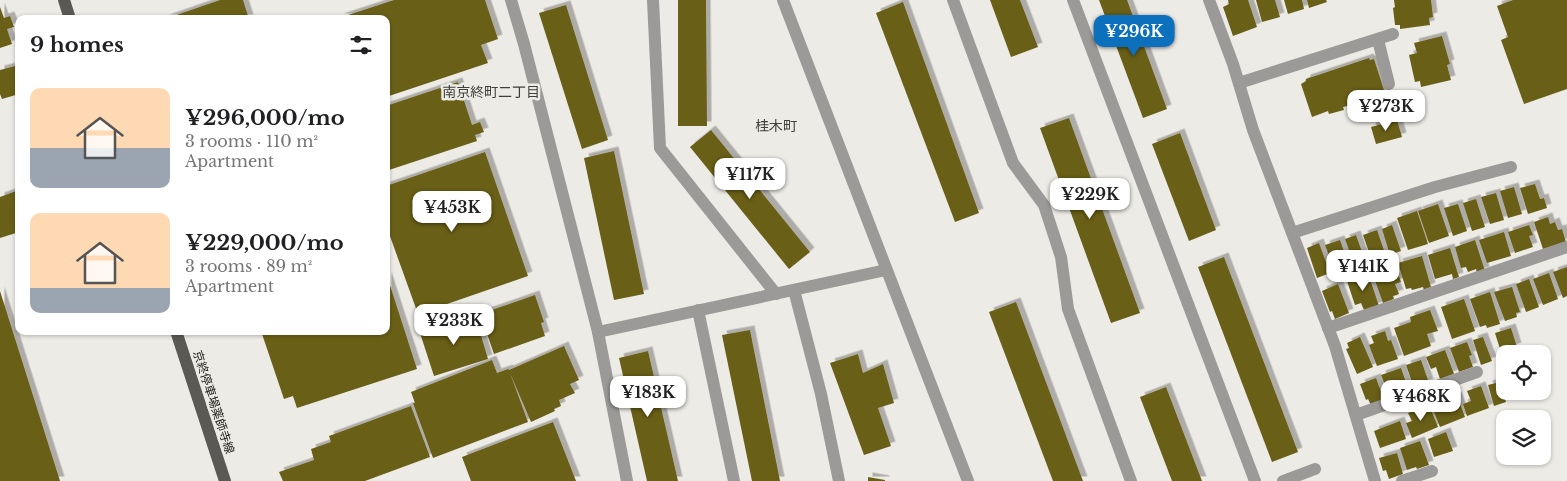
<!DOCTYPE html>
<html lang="en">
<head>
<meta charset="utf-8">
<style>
	:root { --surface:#fff; --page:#f6f6f6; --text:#202124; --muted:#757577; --accent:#0c70bc }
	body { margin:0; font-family:"Libre Baskerville","Noto Sans JP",serif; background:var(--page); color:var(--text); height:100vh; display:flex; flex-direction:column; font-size:19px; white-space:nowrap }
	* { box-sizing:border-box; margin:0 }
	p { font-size:16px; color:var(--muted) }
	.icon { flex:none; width:28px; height:28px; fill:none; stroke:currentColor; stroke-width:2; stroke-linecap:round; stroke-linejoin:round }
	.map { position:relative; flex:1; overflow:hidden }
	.sheet { position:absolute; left:15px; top:15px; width:375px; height:320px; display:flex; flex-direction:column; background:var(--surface); border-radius:10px; box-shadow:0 1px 4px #0004 }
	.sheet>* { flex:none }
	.fabs { position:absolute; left:1496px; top:345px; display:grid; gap:10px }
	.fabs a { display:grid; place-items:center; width:55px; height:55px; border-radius:10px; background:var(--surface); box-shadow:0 1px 4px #0004; font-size:25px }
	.price { position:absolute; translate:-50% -42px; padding:0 11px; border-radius:10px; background:#fff; color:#222; font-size:16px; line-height:32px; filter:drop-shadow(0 1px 2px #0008) }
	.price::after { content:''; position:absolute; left:50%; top:30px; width:15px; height:11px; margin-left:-8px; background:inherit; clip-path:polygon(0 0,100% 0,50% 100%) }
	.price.on { background:var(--accent); color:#fff }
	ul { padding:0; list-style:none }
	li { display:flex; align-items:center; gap:15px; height:125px; padding:0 15px }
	li span { display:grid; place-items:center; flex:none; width:140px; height:100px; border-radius:10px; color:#555 }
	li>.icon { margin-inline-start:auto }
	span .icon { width:60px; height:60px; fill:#fffc; stroke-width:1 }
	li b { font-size:21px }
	h2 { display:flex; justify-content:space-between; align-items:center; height:60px; padding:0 15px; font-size:21px }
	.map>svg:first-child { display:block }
	.building { fill:#6a5e18; filter:url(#shadow) }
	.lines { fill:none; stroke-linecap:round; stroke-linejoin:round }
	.minor { stroke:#9b9a98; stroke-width:12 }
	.major { stroke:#5a5955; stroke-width:12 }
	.labels { text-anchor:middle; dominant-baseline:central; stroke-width:5; stroke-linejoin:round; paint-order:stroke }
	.street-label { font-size:12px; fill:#222220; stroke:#ecebe6 }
	.neighbourhood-label { font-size:14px; fill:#3f3f3b; stroke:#ecebe6 }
</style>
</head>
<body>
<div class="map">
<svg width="1567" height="481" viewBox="0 0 1567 481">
	<defs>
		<filter id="shadow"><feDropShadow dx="4.5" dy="-4.5" stdDeviation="0" flood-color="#0004"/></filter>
	</defs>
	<rect width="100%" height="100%" fill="#ecebe6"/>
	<g class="building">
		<path d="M220,0H243L249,19H165Z"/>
		<path d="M394,0H485L498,39L481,45L488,63L386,97V19L339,18Z"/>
		<path d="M678,0H706L707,126H678Z"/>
		<path d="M990,0H1020L1038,47L1011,57Z"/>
		<path d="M1099,0H1127L1167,109L1143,118Z"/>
		<path d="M1228,0H1248L1257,27L1233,36L1223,7L1229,4Z"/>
		<path d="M1256,0H1275L1280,17L1262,22Z"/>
		<path d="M1284,0H1302L1304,9L1288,14Z"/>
		<path d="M1307,0H1326L1327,2L1309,8Z"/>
		<path d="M1394,0H1431L1433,17L1429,18L1430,25L1400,29V25H1395L1393,8L1395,7Z"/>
		<path d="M1513,0H1567V89L1524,104L1501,40L1508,37L1497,6Z"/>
		<path d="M903,2L979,213L955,222L876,13Z"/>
		<path d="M566,5L608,140L582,149L539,13Z"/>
		<path d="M0,7L4,18L10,16L14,27L7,29L12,44L0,48Z"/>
		<path d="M1442,36L1450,64L1447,65L1451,80L1421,87L1420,81L1415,82L1409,55L1417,53L1414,43Z"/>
		<path d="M1369,58L1370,60L1374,59L1385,93L1355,106L1354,104L1343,107L1344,110L1329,114L1328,111L1312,117L1301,84L1306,81V79Z"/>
		<path d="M19,65V94L2,99L0,94V70Z"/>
		<path d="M458,82L472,125L480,122L484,132L475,135L477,141L386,171V106Z"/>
		<path d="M1069,118L1140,313L1111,323L1040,128Z"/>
		<path d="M1397,120L1402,137L1376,144L1371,127Z"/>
		<path d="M711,130L810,252L789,269L690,147Z"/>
		<path d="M1180,133L1216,230L1189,241L1152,144Z"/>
		<path d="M614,151L644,294L614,300L584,158Z"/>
		<path d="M485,152L528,276L418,314L386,225V186Z"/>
		<path d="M1535,184L1540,199L1544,198L1547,208L1528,214L1520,188Z"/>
		<path d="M1514,187L1522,214L1508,218L1500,191Z"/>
		<path d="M19,190V232L0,238V197Z"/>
		<path d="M1496,193L1504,220L1490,224L1481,197Z"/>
		<path d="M1476,199L1485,227L1472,231L1463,203Z"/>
		<path d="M1438,204L1449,236L1429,243L1418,211Z"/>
		<path d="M1458,204L1467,231L1453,236L1444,208Z"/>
		<path d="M1417,211L1428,244L1408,250L1397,218Z"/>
		<path d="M1548,217L1550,224L1555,222L1558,230L1562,229L1566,242L1543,249L1534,222Z"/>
		<path d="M1392,225L1401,251L1390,255L1382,229Z"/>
		<path d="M1529,225L1533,235L1529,236L1533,247L1515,253L1508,232Z"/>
		<path d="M1377,230L1386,256L1372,261L1363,235Z"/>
		<path d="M1504,232L1511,256L1487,263L1479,240Z"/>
		<path d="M1356,235L1366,263L1355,267L1345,239Z"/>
		<path d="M1340,240L1350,268L1335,272L1325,245Z"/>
		<path d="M1475,240L1485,271L1477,273L1476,269L1468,272L1466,267L1461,268L1455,247Z"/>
		<path d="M1319,243L1330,273L1317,278L1307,248Z"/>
		<path d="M1450,248L1459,277L1453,279L1452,274L1435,279L1428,255Z"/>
		<path d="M1422,256L1431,287L1424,290L1423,287L1412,290L1411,288L1406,289L1398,263Z"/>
		<path d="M1224,257L1298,452L1272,462L1198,267Z"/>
		<path d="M1395,265L1401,282L1395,284L1399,294L1393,296L1394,299L1383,303L1372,272Z"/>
		<path d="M1567,267V296L1563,298L1553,272Z"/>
		<path d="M1368,273L1379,306L1364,310L1361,303L1355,305L1347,281Z"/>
		<path d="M1549,273L1558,299L1543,305L1533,279Z"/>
		<path d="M387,276L417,369L297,408L293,396L284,399L261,331H386Z"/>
		<path d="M1529,279L1539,307L1526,312L1516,284Z"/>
		<path d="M1338,284L1349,313L1335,319L1332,311L1330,312L1322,291Z"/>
		<path d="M1512,287L1520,312L1516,313L1517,317L1505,321L1494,292Z"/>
		<path d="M0,291L60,481H0Z"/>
		<path d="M1490,292L1500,324L1487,328L1486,325L1480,327L1470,299Z"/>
		<path d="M535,295L544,322L541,323L545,336L494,354L480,314Z"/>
		<path d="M1464,299L1475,331L1452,339L1441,307Z"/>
		<path d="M1016,302L1083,481H1053L989,312Z"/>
		<path d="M1430,310L1438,331L1427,334L1431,346L1404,356L1394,328L1411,322L1410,317Z"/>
		<path d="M475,315L488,359L434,376L420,333Z"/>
		<path d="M1511,328L1517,347L1501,352L1495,333Z"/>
		<path d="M750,330L780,481H752L722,335Z"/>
		<path d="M1385,331L1388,341L1391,340L1398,359L1377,366L1369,345L1374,343L1371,336Z"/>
		<path d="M1360,337L1373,367L1357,374L1346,349L1349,348L1347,343Z"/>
		<path d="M1483,337L1492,361L1481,365L1473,340Z"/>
		<path d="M1467,342L1472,355L1469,356L1473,367L1459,372L1450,348Z"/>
		<path d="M564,346L579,380L570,384L575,393L559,400L561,406L554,409L555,411L531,422L510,373L528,422L433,458L413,403H415L411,392L492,360L497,373L508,369L509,370Z"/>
		<path d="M1445,350L1454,374L1440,379L1436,367L1431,369L1426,357Z"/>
		<path d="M648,351L678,481H647L619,358Z"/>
		<path d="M858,354L863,373L883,364L894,403L878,408L891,446L864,455L830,363Z"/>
		<path d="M1421,360L1429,383L1414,388L1406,365Z"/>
		<path d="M1401,368L1409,391L1390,398L1381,375Z"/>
		<path d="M1376,378L1384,400L1371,405L1368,399L1366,400L1360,384Z"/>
		<path d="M1500,382L1506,402L1494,406L1488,385Z"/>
		<path d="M1481,386L1489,408L1467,416L1463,404L1471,401L1467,391Z"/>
		<path d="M1166,387L1202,481H1172L1140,397Z"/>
		<path d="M1457,396L1465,417L1440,427L1434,412L1440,410L1437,403Z"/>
		<path d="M1429,405L1438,427L1412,438L1406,423L1412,421L1408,413Z"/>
		<path d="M411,406L430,457L365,481H283L279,472L314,460L311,449L331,442L329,436Z"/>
		<path d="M1400,421L1406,439L1380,448L1374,431Z"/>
		<path d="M553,422L576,481H471L462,457Z"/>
		<path d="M1446,432L1453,451L1434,457L1428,439Z"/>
		<path d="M1420,441L1429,465L1417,469L1416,467L1407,470L1400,448Z"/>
		<path d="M1397,453L1403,474L1389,479L1386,470L1383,471L1379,458Z"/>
		<path d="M868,477L885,480V481H868Z"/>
	</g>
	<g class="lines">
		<g class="minor">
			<path d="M511,0L524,44L598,332L886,270"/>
			<path d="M653,0L660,148L776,294"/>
			<path d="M783,0L968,481"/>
			<path d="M953,0L1013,163L1044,205L1061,257L1068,309L1131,481"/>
			<path d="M1073,0L1255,481"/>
			<path d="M1209,0L1233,64L1253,130L1335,346L1375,481"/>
			<path d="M1378,40L1389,84"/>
			<path d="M1239,83L1393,34"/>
			<path d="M1292,233L1435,187L1511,167"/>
			<path d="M794,290L821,394L839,481"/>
			<path d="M698,310L734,481"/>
			<path d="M1328,328L1567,247"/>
			<path d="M598,332L627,481"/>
			<path d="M1356,415L1477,372"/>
			<path d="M1283,481L1315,469"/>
			<path d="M1402,481L1432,471"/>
		</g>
		<g class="major">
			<path d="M64,0L70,19"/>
			<path d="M176,331L225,481"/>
		</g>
	</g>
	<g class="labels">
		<g class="street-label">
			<text transform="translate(214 402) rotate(72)">京終停車場薬師寺線</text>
		</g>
		<g class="neighbourhood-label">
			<text x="491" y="92">南京終町二丁目</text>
			<text x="776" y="126">桂木町</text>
		</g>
	</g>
</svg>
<div class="fabs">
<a><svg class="icon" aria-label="locate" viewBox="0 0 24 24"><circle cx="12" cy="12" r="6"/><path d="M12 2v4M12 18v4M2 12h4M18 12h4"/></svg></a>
<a><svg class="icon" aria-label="layers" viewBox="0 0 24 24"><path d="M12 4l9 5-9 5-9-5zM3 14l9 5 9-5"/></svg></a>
</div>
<b class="price on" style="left:1134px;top:57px">¥296K</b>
<b class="price" style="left:1386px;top:132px">¥273K</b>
<b class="price" style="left:750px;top:200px">¥117K</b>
<b class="price" style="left:1090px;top:220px">¥229K</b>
<b class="price" style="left:452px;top:233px">¥453K</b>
<b class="price" style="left:1363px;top:292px">¥141K</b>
<b class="price" style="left:454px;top:346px">¥233K</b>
<b class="price" style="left:648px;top:418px">¥183K</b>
<b class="price" style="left:1421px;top:422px">¥468K</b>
<section class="sheet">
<h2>9 homes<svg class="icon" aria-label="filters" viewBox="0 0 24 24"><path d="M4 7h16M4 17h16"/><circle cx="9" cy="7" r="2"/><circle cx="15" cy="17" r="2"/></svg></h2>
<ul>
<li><span style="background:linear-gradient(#ffd9b3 60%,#9aa5b1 0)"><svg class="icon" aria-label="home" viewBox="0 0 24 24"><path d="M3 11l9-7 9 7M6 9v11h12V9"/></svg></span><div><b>¥296,000/mo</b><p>3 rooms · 110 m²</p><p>Apartment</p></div></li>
<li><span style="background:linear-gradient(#ffd9b3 75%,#9aa5b1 0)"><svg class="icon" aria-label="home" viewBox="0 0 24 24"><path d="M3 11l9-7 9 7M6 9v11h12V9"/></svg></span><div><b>¥229,000/mo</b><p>3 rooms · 89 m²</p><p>Apartment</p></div></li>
</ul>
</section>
</div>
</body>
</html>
